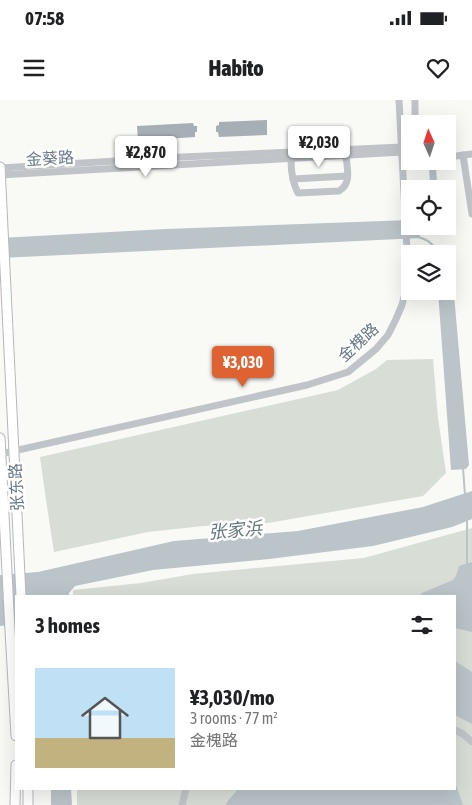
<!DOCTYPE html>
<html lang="en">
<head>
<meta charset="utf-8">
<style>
	:root { --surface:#fff; --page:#f6f6f6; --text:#202124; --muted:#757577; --accent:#de6232 }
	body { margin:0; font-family:"Asap Condensed","Noto Sans SC",sans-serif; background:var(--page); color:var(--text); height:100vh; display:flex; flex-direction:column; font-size:19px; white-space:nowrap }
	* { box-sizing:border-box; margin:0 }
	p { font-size:16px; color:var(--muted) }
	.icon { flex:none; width:28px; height:28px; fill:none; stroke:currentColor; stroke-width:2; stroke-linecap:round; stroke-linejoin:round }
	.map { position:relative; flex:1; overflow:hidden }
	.side { position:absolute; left:15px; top:495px; width:441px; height:195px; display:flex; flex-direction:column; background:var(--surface); border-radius:0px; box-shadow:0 5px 20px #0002 }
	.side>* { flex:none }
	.needle { width:32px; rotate:357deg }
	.buttons { position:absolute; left:401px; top:15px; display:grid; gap:10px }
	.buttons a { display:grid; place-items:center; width:55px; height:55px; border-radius:0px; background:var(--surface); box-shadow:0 5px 20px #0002; font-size:25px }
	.price { position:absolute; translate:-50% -42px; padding:0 11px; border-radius:5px; background:#fff; color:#222; font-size:16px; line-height:32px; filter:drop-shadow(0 1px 2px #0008) }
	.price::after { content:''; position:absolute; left:50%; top:30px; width:15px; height:11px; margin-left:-8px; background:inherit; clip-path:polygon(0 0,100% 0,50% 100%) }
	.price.on { background:var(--accent); color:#fff }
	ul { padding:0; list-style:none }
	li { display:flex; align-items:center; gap:15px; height:125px; padding:0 20px }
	li span { display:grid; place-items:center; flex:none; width:140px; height:100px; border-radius:0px; color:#555 }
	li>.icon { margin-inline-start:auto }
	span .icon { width:60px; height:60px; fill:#fffc; stroke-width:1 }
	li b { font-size:21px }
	h2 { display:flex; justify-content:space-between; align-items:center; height:60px; padding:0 20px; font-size:21px }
	.status { display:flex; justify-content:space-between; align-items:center; height:35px; padding:0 25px; background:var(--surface); direction:ltr }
	.status svg { height:14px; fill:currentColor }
	header { display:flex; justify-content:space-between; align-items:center; height:65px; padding:0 20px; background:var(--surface); font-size:22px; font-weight:800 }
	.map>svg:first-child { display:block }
	.green { fill:#d8ddd6 }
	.water { fill:#bac4c9 }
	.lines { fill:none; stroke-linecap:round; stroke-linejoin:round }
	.stream { stroke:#bac4c9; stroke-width:2 }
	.canal { stroke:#bac4c9; stroke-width:7 }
	.building { fill:#a7afb6 }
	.major-casing { stroke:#b4b8bd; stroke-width:11 }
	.minor { stroke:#c0c4c8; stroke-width:7 }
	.major { stroke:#fff; stroke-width:9 }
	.labels { text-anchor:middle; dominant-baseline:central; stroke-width:5; stroke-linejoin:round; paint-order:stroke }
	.street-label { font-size:16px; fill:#697886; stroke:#fff }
	.water-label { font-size:18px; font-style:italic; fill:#657881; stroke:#fff }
</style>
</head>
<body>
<div class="status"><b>07:58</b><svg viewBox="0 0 49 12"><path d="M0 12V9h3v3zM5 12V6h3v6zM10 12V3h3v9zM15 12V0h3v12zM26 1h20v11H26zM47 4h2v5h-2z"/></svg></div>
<header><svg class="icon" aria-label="menu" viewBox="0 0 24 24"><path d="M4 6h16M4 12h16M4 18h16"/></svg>Habito<svg class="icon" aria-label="heart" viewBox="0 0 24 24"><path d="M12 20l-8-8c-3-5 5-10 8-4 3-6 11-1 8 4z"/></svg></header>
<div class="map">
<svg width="472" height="705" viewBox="0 0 472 705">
	<rect width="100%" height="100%" fill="#f9f9f6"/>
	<g class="green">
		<path d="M433,259L438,318L446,373L423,396L268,423L203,426L148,432L54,452L46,400L40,357L338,290L376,269L387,260Z"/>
		<path d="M472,428V705H77V689H455V496H73V490L141,483L193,474L364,458Z"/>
	</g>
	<g class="water">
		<path d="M410,120V126H419L420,138L0,158V138L166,129Z"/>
		<path d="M448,171L452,172L469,365L466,369L451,370L438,191H448Z"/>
		<path d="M472,391V419L452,427L373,446L269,459L153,470L75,486L69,493V496H16V524L0,526V475L38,472L174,441L298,431L423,407Z"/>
		<path d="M472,462V532L455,528V496H420L422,493L453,480L456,476L459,466Z"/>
		<path d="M455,561L472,572V624L455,615Z"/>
		<path d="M455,682L463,705H226L227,702L238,689H455Z"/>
		<path d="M51,689H71L72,705H51Z"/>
	</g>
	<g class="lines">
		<g class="stream">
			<path d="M418,137C426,139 435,144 436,154"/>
			<path d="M463,368L465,395"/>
			<path d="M467,420V465"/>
		</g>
		<g class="canal">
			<path d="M432,61L434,89"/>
			<path d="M410,128L437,130V126"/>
		</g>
	</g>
	<g class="building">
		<path d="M267,20V35L219,37L218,32H216V26L219,25V22Z"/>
		<path d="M193,23L194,26H197V32H195V37L138,41L137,26Z"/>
	</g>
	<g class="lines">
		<defs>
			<g id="major">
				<path d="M0,67L21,496"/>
				<path d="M0,338L10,530L16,636"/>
				<path d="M15,705L16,665"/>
				<path d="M28,705V689"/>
			</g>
		</defs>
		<use href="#major" class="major-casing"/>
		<g class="minor">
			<path d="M415,0V24"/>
			<path d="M463,55L472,114"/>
			<path d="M448,57L472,54"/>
			<path d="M291,59C291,71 292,82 298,93L339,91C352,84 347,68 346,56"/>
			<path d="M0,68L182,57L402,47"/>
			<path d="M0,75L402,52"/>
			<path d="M293,79L347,76"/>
			<path d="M0,354L307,285L348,272L376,249L388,235L396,219L402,205L406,189L408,169L399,0"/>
			<path d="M455,630L463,634L472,642"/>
			<path d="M182,705L186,689"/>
		</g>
		<use href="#major" class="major"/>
	</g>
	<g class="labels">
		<g class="street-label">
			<text transform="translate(50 58) rotate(-3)">金葵路</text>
			<text transform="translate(358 242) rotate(-43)">金槐路</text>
			<text transform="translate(16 387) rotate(-93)">张东路</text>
		</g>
		<g class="water-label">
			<text transform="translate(235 430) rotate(-5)">张家浜</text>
		</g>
	</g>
</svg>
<div class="buttons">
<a><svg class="needle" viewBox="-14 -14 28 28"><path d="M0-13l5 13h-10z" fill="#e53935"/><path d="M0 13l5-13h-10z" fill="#757577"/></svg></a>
<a><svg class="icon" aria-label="locate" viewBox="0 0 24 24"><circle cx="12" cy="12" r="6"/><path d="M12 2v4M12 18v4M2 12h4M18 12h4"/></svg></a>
<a><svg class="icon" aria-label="layers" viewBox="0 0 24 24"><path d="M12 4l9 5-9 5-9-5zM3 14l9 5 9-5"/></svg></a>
</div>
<b class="price" style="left:319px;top:68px">¥2,030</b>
<b class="price" style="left:146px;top:78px">¥2,870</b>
<b class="price on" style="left:243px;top:288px">¥3,030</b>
<section class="side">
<h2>3 homes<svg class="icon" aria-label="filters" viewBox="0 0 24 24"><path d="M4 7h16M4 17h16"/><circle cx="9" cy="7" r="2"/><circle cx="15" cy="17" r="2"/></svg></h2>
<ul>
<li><span style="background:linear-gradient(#bfe0f5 70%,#c2b280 0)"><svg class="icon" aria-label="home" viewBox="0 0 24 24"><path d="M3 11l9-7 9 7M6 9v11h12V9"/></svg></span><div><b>¥3,030/mo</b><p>3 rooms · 77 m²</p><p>金槐路</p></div></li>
</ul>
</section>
</div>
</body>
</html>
